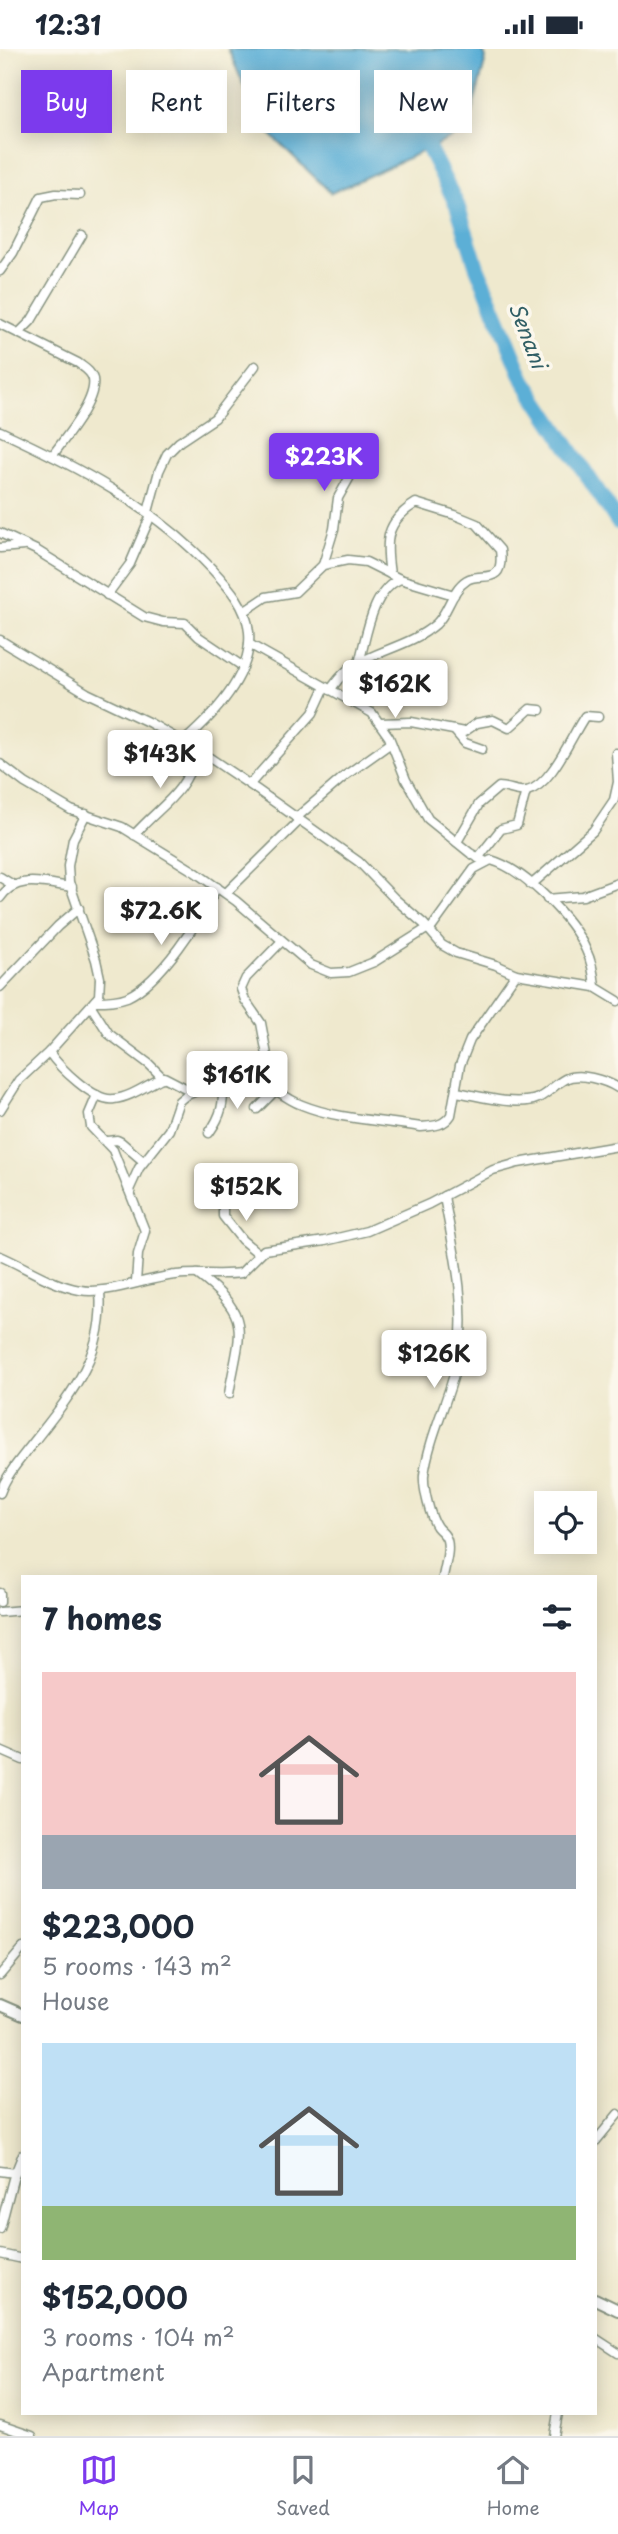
<!DOCTYPE html>
<html lang="en">
<head>
<meta charset="utf-8">
<style>
	:root { --surface:#fff; --page:#f6f6f7; --text:#1f2937; --muted:#747a83; --line:#e0e1e3; --accent:#7c3aed }
	body { margin:0; font-family:"Playpen Sans",sans-serif; background:var(--page); color:var(--text); height:100vh; display:flex; flex-direction:column; font-size:26px; white-space:nowrap }
	* { box-sizing:border-box; margin:0 }
	p { font-size:23px; color:var(--muted) }
	.icon { flex:none; width:38px; height:38px; fill:none; stroke:currentColor; stroke-width:2; stroke-linecap:round; stroke-linejoin:round }
	.map { position:relative; flex:1; overflow:hidden }
	.side { position:absolute; left:21px; top:1526px; width:576px; height:840px; display:flex; flex-direction:column; background:var(--surface); border-radius:0px; box-shadow:0 4px 18px #0003 }
	.side>* { flex:none }
	.guide { position:absolute; left:21px; top:21px; width:578px; height:63px; display:flex; gap:14px }
	.controls { position:absolute; left:534px; top:1442px; display:grid; gap:14px }
	.controls a { display:grid; place-items:center; width:63px; height:63px; border-radius:0px; background:var(--surface); box-shadow:0 4px 18px #0003; font-size:35px }
	.price { position:absolute; translate:-50% -60px; padding:0 16px; border-radius:7px; background:#fff; color:#222; font-size:23px; line-height:46px; filter:drop-shadow(0 2px 4px #0008) }
	.price::after { content:''; position:absolute; left:50%; top:42px; width:21px; height:16px; margin-left:-10px; background:inherit; clip-path:polygon(0 0,100% 0,50% 100%) }
	.price.active { background:var(--accent); color:#fff }
	ul { padding:0; list-style:none }
	li { display:grid; align-content:center; gap:14px; height:371px; padding:0 21px }
	li span { display:grid; place-items:center; height:217px; border-radius:0px; color:#555 }
	li>.icon { margin-inline-start:auto }
	span .icon { width:126px; height:126px; fill:#fffc; stroke-width:1 }
	li b { font-size:30px }
	h2 { display:flex; justify-content:space-between; align-items:center; height:84px; padding:0 21px; font-size:30px }
	.tag { padding:0 24px; border-radius:0px; background:var(--surface); box-shadow:0 4px 18px #0003; font-size:24px; line-height:63px }
	.tag.active { background:var(--accent); color:#fff }
	.status { display:flex; justify-content:space-between; align-items:center; height:49px; padding:0 35px; background:var(--surface); direction:ltr }
	.status svg { height:19px; fill:currentColor }
	.tabs { display:flex; justify-content:space-around; align-items:center; height:98px; border-top:2px solid var(--line); background:var(--surface); font-size:19px; color:var(--muted) }
	.tabs a { display:grid; justify-items:center; gap:4px }
	.tabs .active { color:var(--accent) }
	.map>svg:first-child { display:block }
	.water { fill:#5bafd6; stroke:#3d7685; stroke-width:2 }
	.lines { fill:none; stroke-linecap:round; stroke-linejoin:round }
	.river { stroke:#5bafd6; stroke-width:16 }
	.street-casing { stroke:#879381; stroke-width:11 }
	.secondary-casing { stroke:#879381; stroke-width:14 }
	.street { stroke:#fff; stroke-width:8 }
	.secondary { stroke:#fff; stroke-width:10 }
	.labels { text-anchor:middle; dominant-baseline:central; stroke-width:7; stroke-linejoin:round; paint-order:stroke }
	.water-label { font-size:21px; font-style:italic; fill:#315f65; stroke:#fbf7ec }
</style>
</head>
<body>
<div class="status"><b>12:31</b><svg viewBox="0 0 49 12"><path d="M0 12V9h3v3zM5 12V6h3v6zM10 12V3h3v9zM15 12V0h3v12zM26 1h20v11H26zM47 4h2v5h-2z"/></svg></div>
<div class="map">
<svg width="618" height="2387" viewBox="0 0 618 2387">
	<rect width="100%" height="100%" fill="#fbf7ec"/>
	<filter id="ink" filterUnits="userSpaceOnUse"><feTurbulence type="fractalNoise" baseFrequency=".0143" numOctaves="2"/><feDisplacementMap in="SourceGraphic" scale="14" xChannelSelector="R" yChannelSelector="G"/><feConvolveMatrix kernelMatrix="1 2 1 2 8 2 1 2 1" color-interpolation-filters="sRGB"/></filter>
	<filter id="wash" filterUnits="userSpaceOnUse"><feTurbulence type="fractalNoise" baseFrequency=".00686" numOctaves="4" result="noise"/><feDisplacementMap in="SourceGraphic" scale="28" xChannelSelector="R" yChannelSelector="G"/><feGaussianBlur stdDeviation="1.57" result="paint"/><feColorMatrix in="noise" values="0 0 0 0 0 0 0 0 0 0 0 0 0 0 0 0 0 1.4 0 .05"/><feComposite in="paint" operator="in"/></filter>
	<g filter="url(#wash)">
		<rect width="100%" height="100%" fill="#efe9ce"/>
		<path class="water" d="M228,0H482L486,9L467,82L331,144L261,76Z"/>
		<g class="lines">
			<path class="river" d="M429,100L457,156L477,218L524,331L618,473"/>
		</g>
	</g>
	<g filter="url(#ink)">
		<g class="lines">
			<defs>
				<g id="street">
					<path d="M0,222L13,204L41,148L56,145L80,146"/>
					<path d="M0,275L78,314C84,319 91,322 93,330C97,352 65,389 52,407"/>
					<path d="M19,284L31,272L82,186"/>
					<path d="M0,382C78,418 153,457 212,520C229,538 247,558 249,583C253,626 213,667 183,693"/>
					<path d="M148,463L159,422L167,405L179,393L215,369L255,317"/>
					<path d="M0,484L36,501L144,568L163,573L185,574L199,588L242,617"/>
					<path d="M0,499L24,497"/>
					<path d="M323,516L334,480L338,449L370,392"/>
					<path d="M107,546L130,515L151,466"/>
					<path d="M245,562L266,548L295,543L323,516L348,511L366,513L400,530L454,546"/>
					<path d="M0,591L87,644L150,674L210,709L256,740L359,813L395,850L424,875L442,896L456,904L496,916L516,925L595,938L618,952"/>
					<path d="M249,595L372,664L389,688L406,731L428,770L470,804L486,813"/>
					<path d="M359,614C367,586 371,543 400,530"/>
					<path d="M330,641C337,632 343,623 353,617C379,601 412,596 436,575C449,563 451,541 467,531C480,522 505,539 500,501L477,475L455,466L416,454C385,473 385,492 390,525"/>
					<path d="M380,674L411,673L464,683L477,674L493,671L509,679L530,660L540,661"/>
					<path d="M454,681L465,694L482,700"/>
					<path d="M0,715L25,734L71,761L122,778L195,823L236,852L311,916L331,924L349,923L374,913L428,879"/>
					<path d="M250,735L313,664L325,638"/>
					<path d="M296,769L346,726L391,694"/>
					<path d="M134,786C164,753 183,748 198,702"/>
					<path d="M457,793L479,755L499,738C508,738 518,744 527,742C552,736 571,687 585,667L598,668"/>
					<path d="M478,809L501,780L517,776L526,742"/>
					<path d="M0,828L13,836"/>
					<path d="M531,836L593,782L614,751L618,733L616,704"/>
					<path d="M226,844L300,771"/>
					<path d="M0,849C17,824 46,835 72,838"/>
					<path d="M547,850L583,847L618,834"/>
					<path d="M430,881L474,820L491,811C525,821 572,869 586,901C592,913 594,925 595,938"/>
					<path d="M0,938L58,877L79,859"/>
					<path d="M95,952C106,952 117,952 127,948C162,932 199,871 217,838"/>
					<path d="M91,957L109,985L149,1015L163,1029"/>
					<path d="M49,1003C59,1018 94,1053 114,1050C132,1048 148,1035 164,1028L193,1043"/>
					<path d="M273,1038L261,974L245,951L241,940L246,929L282,892"/>
					<path d="M456,1043C480,1047 509,1056 533,1051C546,1048 553,1036 565,1030C579,1023 605,1031 618,1039"/>
					<path d="M97,1046L89,1065L91,1078L113,1101L145,1182L138,1205L136,1233"/>
					<path d="M257,1060L276,1041"/>
					<path d="M0,1061L19,1031L49,1003L99,947L100,929L96,911L69,833L68,817L73,790L86,765"/>
					<path d="M209,1084C224,1063 223,1053 224,1028"/>
					<path d="M107,1092L117,1091L121,1093L143,1112"/>
					<path d="M129,1141L139,1119L169,1081L179,1052L185,1047L210,1036L242,1016L248,1018C265,1032 282,1048 302,1056C339,1071 382,1071 421,1078C433,1077 444,1077 451,1066L460,1016L470,991L516,925"/>
					<path d="M232,1142L223,1158V1167L242,1191L259,1205"/>
					<path d="M0,1207C26,1218 51,1236 80,1241C106,1246 147,1229 176,1226C197,1223 219,1227 241,1224L264,1201L325,1192L367,1182L429,1155L493,1121L518,1114L618,1097"/>
					<path d="M197,1225C255,1268 239,1283 229,1345"/>
					<path d="M0,1444C6,1427 18,1413 29,1399C67,1350 106,1308 100,1243"/>
					<path d="M443,1528C445,1516 450,1502 447,1491C445,1484 441,1483 437,1478C430,1468 423,1439 424,1426C430,1382 454,1342 460,1297C466,1248 452,1195 444,1147"/>
					<path d="M0,1544V1553"/>
					<path d="M0,1563L23,1561"/>
					<path d="M0,1701L23,1711"/>
					<path d="M0,1926L23,1899"/>
					<path d="M595,2093L618,2065"/>
					<path d="M0,2122L15,2124"/>
					<path d="M0,2180L13,2130L23,2105"/>
					<path d="M0,2205L23,2210"/>
					<path d="M595,2289L618,2304"/>
					<path d="M0,2376L32,2387"/>
					<path d="M554,2387L558,2364"/>
				</g>
				<g id="secondary">
					<path d="M0,1956L23,1966"/>
					<path d="M595,2250L618,2261"/>
				</g>
			</defs>
			<use href="#street" class="street-casing"/>
			<use href="#secondary" class="secondary-casing"/>
			<use href="#street" class="street"/>
			<use href="#secondary" class="secondary"/>
		</g>
	</g>
	<g class="labels">
		<g class="water-label">
			<text transform="translate(529 286) rotate(69)">Senani</text>
		</g>
	</g>
</svg>
<div class="controls">
<a><svg class="icon" aria-label="locate" viewBox="0 0 24 24"><circle cx="12" cy="12" r="6"/><path d="M12 2v4M12 18v4M2 12h4M18 12h4"/></svg></a>
</div>
<b class="price active" style="left:324px;top:444px">$223K</b>
<b class="price" style="left:395px;top:671px">$162K</b>
<b class="price" style="left:160px;top:741px">$143K</b>
<b class="price" style="left:161px;top:898px">$72.6K</b>
<b class="price" style="left:237px;top:1062px">$161K</b>
<b class="price" style="left:246px;top:1174px">$152K</b>
<b class="price" style="left:434px;top:1341px">$126K</b>
<div class="guide">
<a class="tag active">Buy</a>
<a class="tag">Rent</a>
<a class="tag">Filters</a>
<a class="tag">New</a>
</div>
<section class="side">
<h2>7 homes<svg class="icon" aria-label="filters" viewBox="0 0 24 24"><path d="M4 7h16M4 17h16"/><circle cx="9" cy="7" r="2"/><circle cx="15" cy="17" r="2"/></svg></h2>
<ul>
<li><span style="background:linear-gradient(#f6c9c9 75%,#9aa5b1 0)"><svg class="icon" aria-label="home" viewBox="0 0 24 24"><path d="M3 11l9-7 9 7M6 9v11h12V9"/></svg></span><div><b>$223,000</b><p>5 rooms · 143 m²</p><p>House</p></div></li>
<li><span style="background:linear-gradient(#bfe0f5 75%,#8fb573 0)"><svg class="icon" aria-label="home" viewBox="0 0 24 24"><path d="M3 11l9-7 9 7M6 9v11h12V9"/></svg></span><div><b>$152,000</b><p>3 rooms · 104 m²</p><p>Apartment</p></div></li>
</ul>
</section>
</div>
<nav class="tabs">
<a class="active"><svg class="icon" aria-label="map" viewBox="0 0 24 24"><path d="M3 6l6-2 6 2 6-2v14l-6 2-6-2-6 2zM9 4v14M15 6v14"/></svg>Map</a>
<a><svg class="icon" aria-label="saved" viewBox="0 0 24 24"><path d="M7 4h10v16l-5-4-5 4z"/></svg>Saved</a>
<a><svg class="icon" aria-label="home" viewBox="0 0 24 24"><path d="M3 11l9-7 9 7M6 9v11h12V9"/></svg>Home</a>
</nav>
</body>
</html>
